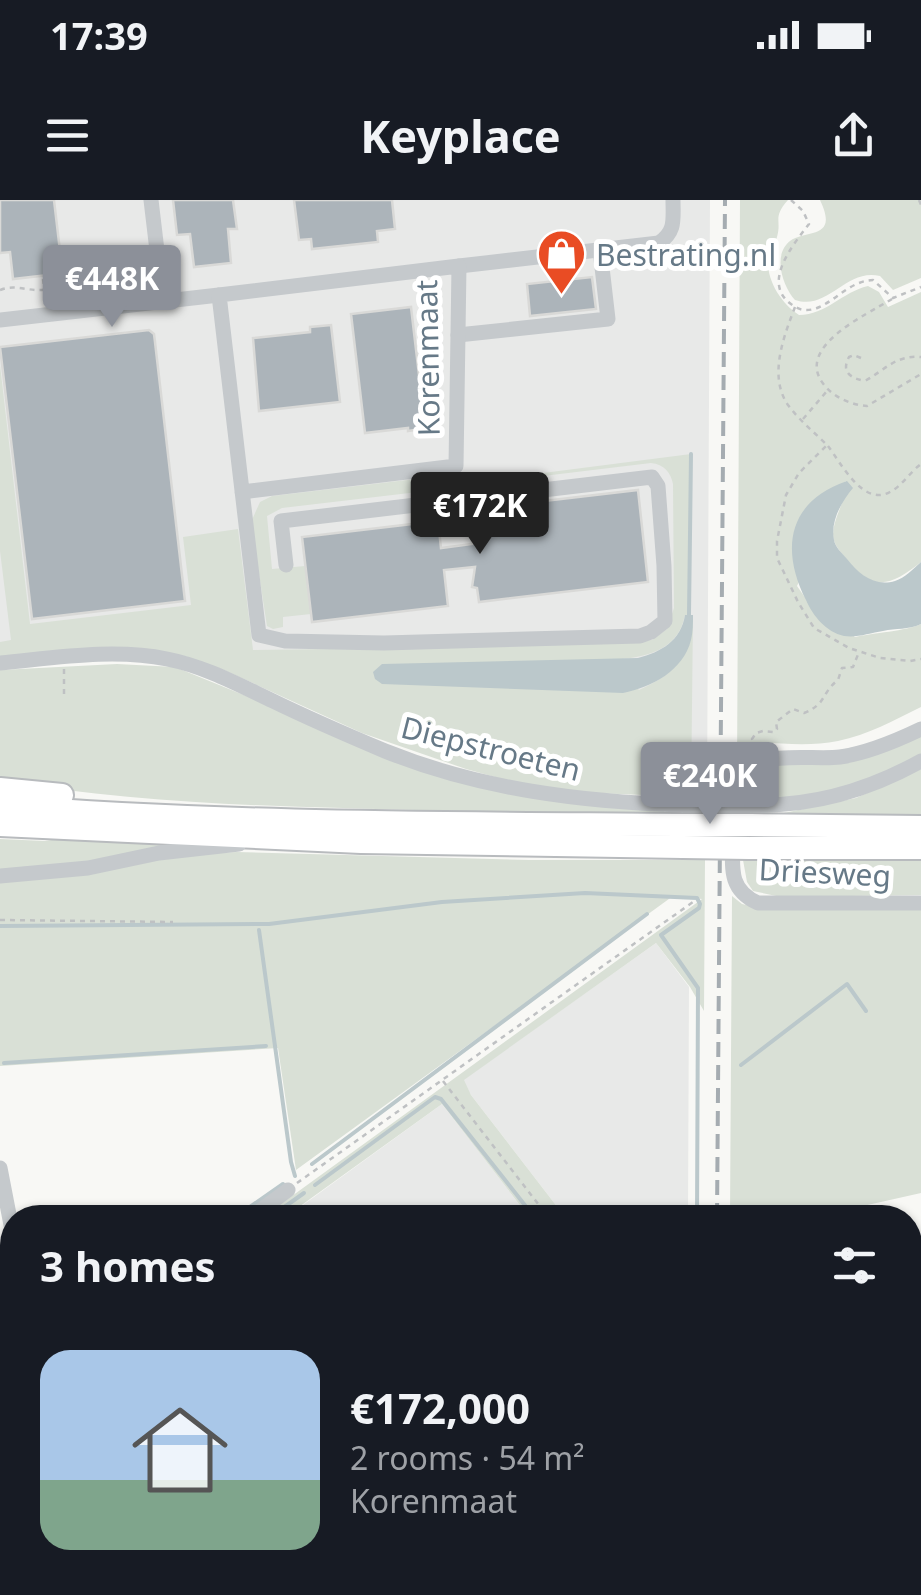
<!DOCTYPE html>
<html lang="en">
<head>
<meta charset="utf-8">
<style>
	:root { --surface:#171b24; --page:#242831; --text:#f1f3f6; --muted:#9ea1a6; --line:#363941; --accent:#8c9099 }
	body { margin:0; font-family:"Noto Sans",sans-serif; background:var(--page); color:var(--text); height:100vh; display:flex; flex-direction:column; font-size:38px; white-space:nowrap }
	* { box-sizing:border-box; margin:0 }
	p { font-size:32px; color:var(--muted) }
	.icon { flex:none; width:55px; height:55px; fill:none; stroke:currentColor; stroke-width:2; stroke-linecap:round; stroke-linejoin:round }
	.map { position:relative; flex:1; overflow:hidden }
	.sheet { position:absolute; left:0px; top:1005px; width:922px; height:390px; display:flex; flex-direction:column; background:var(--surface); border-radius:40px 40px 0 0; box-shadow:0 2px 8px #0004 }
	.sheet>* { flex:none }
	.price { position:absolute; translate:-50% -85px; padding:0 22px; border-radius:10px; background:var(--accent); color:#fff; font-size:32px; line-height:65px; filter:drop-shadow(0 2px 5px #0008) }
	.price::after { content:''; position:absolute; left:50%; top:60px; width:30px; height:22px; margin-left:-15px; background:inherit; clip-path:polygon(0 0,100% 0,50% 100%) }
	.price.on { background:#222; color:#fff }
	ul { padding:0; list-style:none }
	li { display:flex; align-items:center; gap:30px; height:250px; padding:0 40px }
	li+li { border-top:2px solid var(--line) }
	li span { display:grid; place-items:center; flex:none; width:280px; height:200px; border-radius:30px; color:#555 }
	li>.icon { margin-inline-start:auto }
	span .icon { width:120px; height:120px; fill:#fffc; stroke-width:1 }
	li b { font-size:42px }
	h2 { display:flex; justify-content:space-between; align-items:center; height:120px; padding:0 40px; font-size:42px }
	.status { display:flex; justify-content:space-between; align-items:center; height:70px; padding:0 50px; background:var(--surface); direction:ltr }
	.status svg { height:28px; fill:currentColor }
	header { display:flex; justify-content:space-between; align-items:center; height:130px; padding:0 40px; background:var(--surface); font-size:45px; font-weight:700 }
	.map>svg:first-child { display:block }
	.built { fill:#e8e9e8 }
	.green { fill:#d9e0d6 }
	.water { fill:#bbc8cb }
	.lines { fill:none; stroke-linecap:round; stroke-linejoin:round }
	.stream { stroke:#bbc8cb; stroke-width:4 }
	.building { fill:#acb4ba; stroke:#d9d9d7; stroke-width:2.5 }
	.highway-casing { stroke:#b8bbbe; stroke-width:26 }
	.path { stroke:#bfc1c3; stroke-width:2.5; stroke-dasharray:5 5; stroke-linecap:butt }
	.minor { stroke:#c5c9cc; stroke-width:15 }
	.highway { stroke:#fff; stroke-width:22 }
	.rail { stroke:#a5acb1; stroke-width:4; stroke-dasharray:15 8; stroke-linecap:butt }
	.highway-bridge-casing { stroke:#b8bbbe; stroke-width:26; stroke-linecap:butt }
	.minor-bridge { stroke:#c5c9cc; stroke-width:15 }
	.highway-bridge { stroke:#fff; stroke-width:22 }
	.labels { text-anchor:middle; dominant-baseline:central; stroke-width:10; stroke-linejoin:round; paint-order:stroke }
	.poi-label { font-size:30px; fill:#667987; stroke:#fff; text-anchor:start }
	.street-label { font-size:30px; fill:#667987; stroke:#fff }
</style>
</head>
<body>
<div class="status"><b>17:39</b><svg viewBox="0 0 49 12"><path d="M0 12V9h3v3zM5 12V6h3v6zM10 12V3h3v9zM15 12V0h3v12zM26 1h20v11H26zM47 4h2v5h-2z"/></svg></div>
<header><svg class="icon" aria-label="menu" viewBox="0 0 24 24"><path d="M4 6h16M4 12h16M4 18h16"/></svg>Keyplace<svg class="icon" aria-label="share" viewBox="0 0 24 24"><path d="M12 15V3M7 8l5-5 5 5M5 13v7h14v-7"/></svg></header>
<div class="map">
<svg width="921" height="1395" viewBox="0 0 921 1395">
	<rect width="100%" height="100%" fill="#f8f8f5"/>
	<g class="built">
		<path d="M0,0H710L707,600L537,580L188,452L0,453Z"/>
		<path d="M656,743L689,787L688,1017H565L471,895L463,880Z"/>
		<path d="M442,904L529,1017L285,1018Z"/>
		<path d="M12,1211V1382L188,1383L196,1395H0V1213Z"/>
		<path d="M232,1383H344L326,1395H241Z"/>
	</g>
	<g class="green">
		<path d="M740,0H788C772,18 782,20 777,37C775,45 769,52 768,60C767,82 782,104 799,115C826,115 842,92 868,86L879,92L888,107L921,92V362C892,385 874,393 848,361C841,352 833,345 833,334C834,315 847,300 846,281L797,386L804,396L855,437C873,433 906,431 921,424V507C894,520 868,535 838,541C809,547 778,543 749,542V561L737,571Z"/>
		<path d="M820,0H921V78L893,90L880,76C845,68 829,111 795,100C783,87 772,55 790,41C807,29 839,40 820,0Z"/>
		<path d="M0,165L30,424L191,405L183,337L238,329L253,450L475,447L652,440L667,429L674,408L673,284C671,273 664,264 651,263L468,285L464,283L691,254L689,415H685C678,452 644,457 613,460L639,490C677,473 690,457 693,415L691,597L571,592L506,580L466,569L362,533L224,470L185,456H0V442L11,440L0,351Z"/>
		<path d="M424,278L429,279L435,285V290L282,308L267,316L272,369L305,366L311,414L283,417V427L273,429L267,426L251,322L260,302L272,296Z"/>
		<path d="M117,464L175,467L420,567L664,610V613C557,614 449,611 343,608C228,605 113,600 0,580V470Z"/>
		<path d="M921,534V554C902,563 883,574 863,581C824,595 777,602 736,597L745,575L773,563Z"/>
		<path d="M921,569V615L779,614L856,598Z"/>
		<path d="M64,638L191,645L91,663L0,672V639L45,641Z"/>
		<path d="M237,652L529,660H705L704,811L690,787L656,743L464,880L471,895L565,1017H529L442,904L285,1017H263L702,699L673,696L296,970L278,848L0,866V679L195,654Z"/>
		<path d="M921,659V695L781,697L753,691L747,682L743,660Z"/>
		<path d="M732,696L742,704L767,710L921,708V993L814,1017L730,1018Z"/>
		<path d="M488,1383H686V1395H496Z"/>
	</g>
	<g class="water">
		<path d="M847,281L853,288C842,301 830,321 834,340C835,347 842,353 847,359C859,374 874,387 895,381C905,378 913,369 921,362V424C908,430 896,428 883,431C870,433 857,438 844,436C826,432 813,416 806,400C780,349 788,301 847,281Z"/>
		<path d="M685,415H693C693,423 693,432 691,440C683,471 652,487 623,493L382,484L375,479L373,472L382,464L638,458C661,452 681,441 685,415Z"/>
	</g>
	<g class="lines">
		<g class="stream">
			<path d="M689,415L691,254"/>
			<path d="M0,726L269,724L442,702L585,693L697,698L700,704L699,708L661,735L698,788L697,1018"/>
			<path d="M259,730L291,962L295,976"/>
			<path d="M4,863L266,846"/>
			<path d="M741,865L847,784L866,811"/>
			<path d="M312,964L647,714"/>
			<path d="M315,985L435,897L441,899L535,1018"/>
			<path d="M234,1018L283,984"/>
			<path d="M269,1018L304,993"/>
			<path d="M0,1169L12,1167"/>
		</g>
	</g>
	<g class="building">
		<path d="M0,0H54L60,51L73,50L80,75L74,80L68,82L59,81L58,74L13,79L10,52L0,53Z"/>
		<path d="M173,0H233L237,29H228L231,63L194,67L190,34L177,35Z"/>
		<path d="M294,0H392L395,29L377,31L378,42L312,49L311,39L299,40Z"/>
		<path d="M592,77L596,109L530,116L527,84Z"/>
		<path d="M411,107L423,209L426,208L428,228L408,231V228L365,233L351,114Z"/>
		<path d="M331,125L340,202L259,211L253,138L310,132V127Z"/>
		<path d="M149,130L154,134L155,142L185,401L32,419L0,147Z"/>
		<path d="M638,290L648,382L479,402L477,388L472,387L475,367L444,370L448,406L312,422L302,337L438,321L441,348L472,344L468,310Z"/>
	</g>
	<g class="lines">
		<defs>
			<g id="highway">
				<path d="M0,589L62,595"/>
				<path d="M0,606C227,624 455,623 683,625"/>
				<path d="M0,625L361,642L683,647"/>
				<path d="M750,625L921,627"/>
				<path d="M749,648H921"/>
			</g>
		</defs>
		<use href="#highway" class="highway-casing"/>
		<g class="path">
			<path d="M791,0L803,11L809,24C793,45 759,85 794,106C801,111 809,111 817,108C837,100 850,81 873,80L893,98L921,87"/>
			<path d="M919,0L921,5"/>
			<path d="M43,79L46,103"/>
			<path d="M0,90C15,84 27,91 42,90C53,88 46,86 58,86C68,86 73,89 83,86L88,75"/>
			<path d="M892,99C866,115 792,148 825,186C835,198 852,205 867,206L921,174"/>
			<path d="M795,107C784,136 768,176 788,205C799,220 814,232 827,245L799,273L786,295L777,341V358L798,402L814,428L849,448L880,458L910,461L921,459"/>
			<path d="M861,158L854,155L849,157C841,172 850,178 865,181C886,169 896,155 921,157"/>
			<path d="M803,219L827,191"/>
			<path d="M828,246C841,263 863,307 890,292C902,286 910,272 921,264"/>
			<path d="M64,469V497"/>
			<path d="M756,549L752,539L756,533L763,531L773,532L777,529L776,522L793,509L804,513C827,504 821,493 838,480L842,468L853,467L859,452"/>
			<path d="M0,720L173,722"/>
			<path d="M443,881L549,1018"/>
			<path d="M297,983L693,702"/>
			<path d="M0,1172L12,1170"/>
			<path d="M0,1192L12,1194"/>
			<path d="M12,1192V1198"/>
			<path d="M910,1348L921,1345"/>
			<path d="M212,1382L221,1395"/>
			<path d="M839,1382L848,1395"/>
		</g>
		<g class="minor">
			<path d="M151,0L163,101"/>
			<path d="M459,66L659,43C676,31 673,20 673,0"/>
			<path d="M0,120L219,95"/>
			<path d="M458,135L608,119L600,50"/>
			<path d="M242,292L456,266L459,66L219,95L259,435L285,441L384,443L640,436L651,432L665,421L664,366L658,286L652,277L281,321L286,365"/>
			<path d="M0,463C54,458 113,448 167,459C204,466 239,485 273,501C310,519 347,535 385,551C479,589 582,602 683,605"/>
			<path d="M750,605C810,607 869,590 921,561"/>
			<path d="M733,618C733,608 732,596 734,586C744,546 810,561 840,557C868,553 896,541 921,529"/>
			<path d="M733,641C732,669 729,690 758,703H921"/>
			<path d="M0,676L88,668L159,653L239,644"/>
			<path d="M0,968L12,1030"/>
			<path d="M250,1018L288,990"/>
			<path d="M0,1150L12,1148"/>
		</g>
		<use href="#highway" class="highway"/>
		<g class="rail">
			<path d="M717,1018L725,0"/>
			<path d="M714,1395V1382"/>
		</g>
		<defs>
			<g id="highway-bridge">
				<path d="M683,625H750"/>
				<path d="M683,647L749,648"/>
			</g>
		</defs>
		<use href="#highway-bridge" class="highway-bridge-casing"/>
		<path class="minor-bridge" d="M683,605H750"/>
		<use href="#highway-bridge" class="highway-bridge"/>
	</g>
	<defs>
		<symbol id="shop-pin" viewBox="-11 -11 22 30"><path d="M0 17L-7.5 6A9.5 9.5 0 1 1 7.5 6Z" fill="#e94c24" stroke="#fff"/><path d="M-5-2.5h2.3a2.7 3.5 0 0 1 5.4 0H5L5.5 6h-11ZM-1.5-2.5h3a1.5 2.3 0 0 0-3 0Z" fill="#fff"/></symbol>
	</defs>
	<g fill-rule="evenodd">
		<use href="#shop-pin" x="534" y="26" width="55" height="75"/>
	</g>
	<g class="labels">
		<g class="poi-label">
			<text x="596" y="54">Bestrating.nl</text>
		</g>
		<g class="street-label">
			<text transform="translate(427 158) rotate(-91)">Korenmaat</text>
			<text transform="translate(491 548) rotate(14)">Diepstroeten</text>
			<text transform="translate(825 672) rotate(3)">Driesweg</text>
		</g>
	</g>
</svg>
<b class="price" style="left:112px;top:130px">€448K</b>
<b class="price on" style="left:480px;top:357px">€172K</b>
<b class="price" style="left:710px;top:627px">€240K</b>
<section class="sheet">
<h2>3 homes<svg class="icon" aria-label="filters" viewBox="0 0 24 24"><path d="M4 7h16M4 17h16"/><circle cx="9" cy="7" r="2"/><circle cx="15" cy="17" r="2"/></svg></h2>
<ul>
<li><span style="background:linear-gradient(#a9c7e8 65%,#7fa58c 0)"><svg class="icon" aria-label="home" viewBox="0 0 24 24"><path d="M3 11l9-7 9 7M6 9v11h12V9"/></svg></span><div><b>€172,000</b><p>2 rooms · 54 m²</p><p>Korenmaat</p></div></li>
</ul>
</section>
</div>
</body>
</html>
